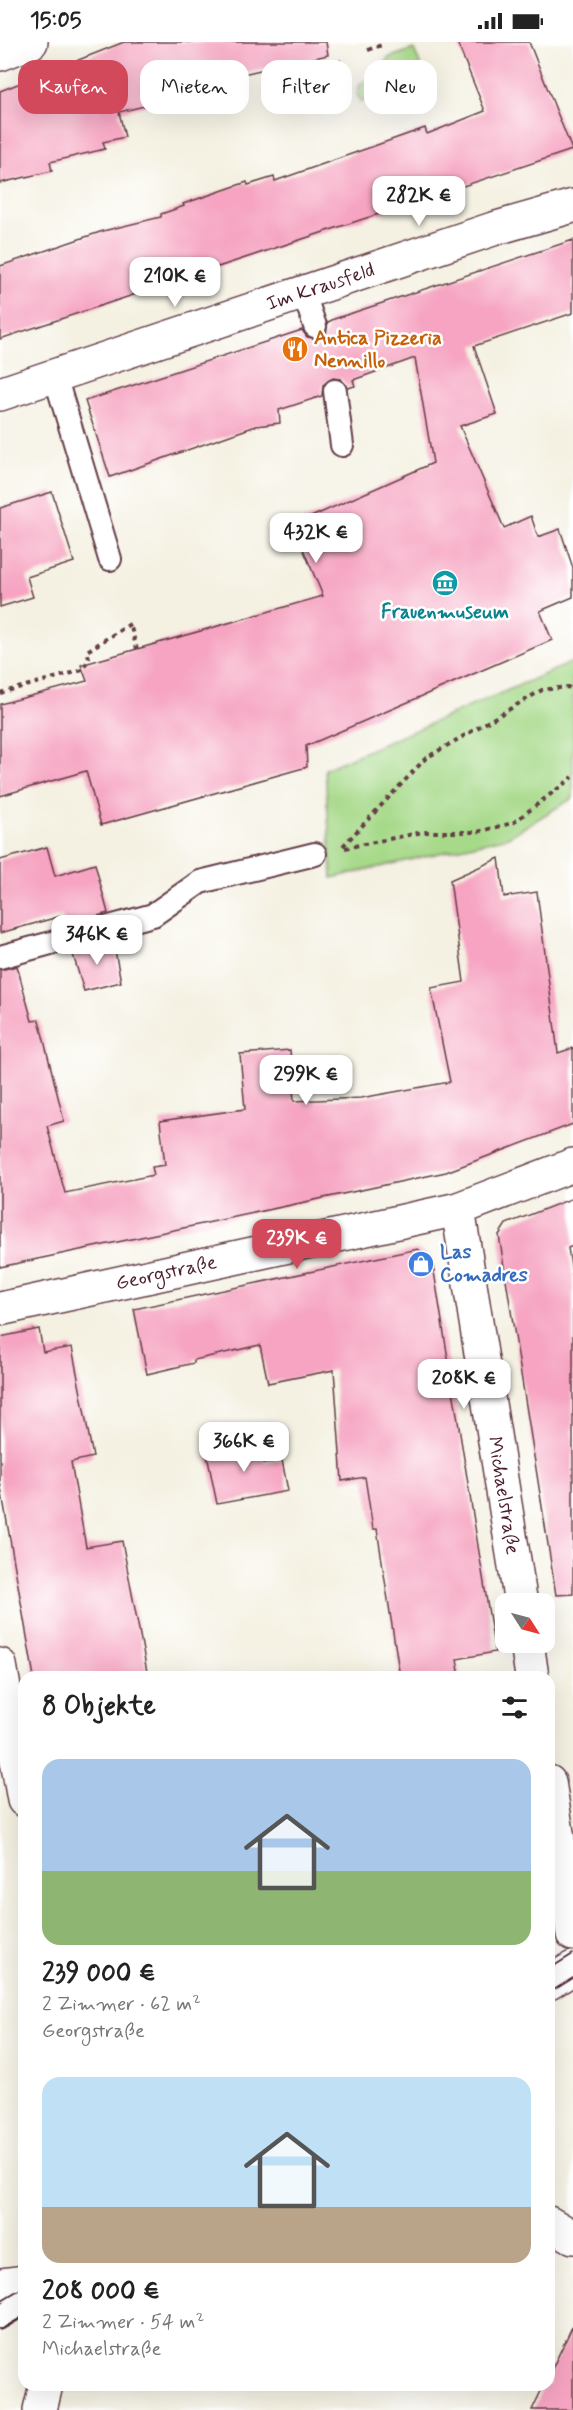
<!DOCTYPE html>
<html lang="de">
<head>
<meta charset="utf-8">
<style>
	:root { --surface:#fff; --page:#f2f2f2; --text:#222; --muted:#767676; --accent:#d1495b }
	body { margin:0; font-family:Mynerve,sans-serif; background:var(--page); color:var(--text); height:100vh; display:flex; flex-direction:column; font-size:22px; white-space:nowrap }
	* { box-sizing:border-box; margin:0 }
	p { font-size:20px; color:var(--muted) }
	.icon { flex:none; width:33px; height:33px; fill:none; stroke:currentColor; stroke-width:2; stroke-linecap:round; stroke-linejoin:round }
	.map { position:relative; flex:1; overflow:hidden }
	.panel { position:absolute; left:18px; top:1629px; width:537px; height:720px; display:flex; flex-direction:column; background:var(--surface); border-radius:18px; box-shadow:0 6px 24px #0002 }
	.panel>* { flex:none }
	.hud { position:absolute; left:18px; top:18px; width:537px; height:54px; display:flex; gap:12px }
	.needle { width:39px; rotate:126deg }
	.fabs { position:absolute; left:495px; top:1551px; display:grid; gap:12px }
	.fabs a { display:grid; place-items:center; width:60px; height:60px; border-radius:12px; background:var(--surface); box-shadow:0 6px 24px #0002; font-size:30px }
	.price { position:absolute; translate:-50% -51px; padding:0 14px; border-radius:12px; background:#fff; color:#222; font-size:20px; line-height:39px; filter:drop-shadow(0 2px 3px #0008) }
	.price::after { content:''; position:absolute; left:50%; top:36px; width:18px; height:14px; margin-left:-9px; background:inherit; clip-path:polygon(0 0,100% 0,50% 100%) }
	.price.on { background:var(--accent); color:#fff }
	ul { padding:0; list-style:none }
	li { display:grid; align-content:center; gap:12px; height:318px; padding:0 24px }
	li span { display:grid; place-items:center; height:186px; border-radius:18px; color:#555 }
	li>.icon { margin-inline-start:auto }
	span .icon { width:108px; height:108px; fill:#fffc; stroke-width:1 }
	li b { font-size:26px }
	h2 { display:flex; justify-content:space-between; align-items:center; height:72px; padding:0 24px; font-size:26px }
	.chip { padding:0 21px; border-radius:18px; background:var(--surface); box-shadow:0 6px 24px #0002; font-size:21px; line-height:54px }
	.chip.on { background:var(--accent); color:#fff }
	.status { display:flex; justify-content:space-between; align-items:center; height:42px; padding:0 30px; background:var(--surface); direction:ltr }
	.status svg { height:16px; fill:currentColor }
	.map>svg:first-child { display:block }
	.green { fill:#a6d988; stroke:#787c5a; stroke-width:1.5 }
	.building { fill:#f6a4c1 }
	.lines { fill:none; stroke-linecap:round; stroke-linejoin:round }
	.service-casing { stroke:#643e46; stroke-width:26 }
	.minor-casing { stroke:#643e46; stroke-width:36 }
	.tertiary-casing { stroke:#643e46; stroke-width:36 }
	.path { stroke:#643e46; stroke-width:4; stroke-dasharray:4.5 4.5; stroke-linecap:butt }
	.service { stroke:#fff; stroke-width:22 }
	.minor { stroke:#fff; stroke-width:33 }
	.tertiary { stroke:#fff; stroke-width:33 }
	.tram { stroke:#4a1f2b; stroke-width:1.5 }
	.labels { text-anchor:middle; dominant-baseline:central; stroke-width:5; stroke-linejoin:round; paint-order:stroke }
	.street-label { font-size:20px; fill:#4a1f2b; stroke:#fff }
	.food-label { font-size:20px; font-weight:bold; fill:#c56008; stroke:#fff; text-anchor:start }
	.culture-label { font-size:20px; font-weight:bold; fill:#0d838f; stroke:#fff }
	.shop-label { font-size:20px; font-weight:bold; fill:#366cbe; stroke:#fff; text-anchor:start }
</style>
</head>
<body>
<div class="status"><b>15:05</b><svg viewBox="0 0 49 12"><path d="M0 12V9h3v3zM5 12V6h3v6zM10 12V3h3v9zM15 12V0h3v12zM26 1h20v11H26zM47 4h2v5h-2z"/></svg></div>
<div class="map">
<svg width="573" height="2368" viewBox="0 0 573 2368">
	<rect width="100%" height="100%" fill="#fff"/>
	<filter id="ink" filterUnits="userSpaceOnUse"><feTurbulence type="fractalNoise" baseFrequency=".0167" numOctaves="2"/><feDisplacementMap in="SourceGraphic" scale="12" xChannelSelector="R" yChannelSelector="G"/><feConvolveMatrix kernelMatrix="1 2 1 2 8 2 1 2 1" color-interpolation-filters="sRGB"/></filter>
	<filter id="wash" filterUnits="userSpaceOnUse"><feTurbulence type="fractalNoise" baseFrequency=".008" numOctaves="4" result="noise"/><feDisplacementMap in="SourceGraphic" scale="24" xChannelSelector="R" yChannelSelector="G"/><feGaussianBlur stdDeviation="1.35" result="paint"/><feColorMatrix in="noise" values="0 0 0 0 0 0 0 0 0 0 0 0 0 0 0 0 0 1.4 0 .05"/><feComposite in="paint" operator="in"/></filter>
	<g filter="url(#wash)">
		<rect width="100%" height="100%" fill="#f4f1e2"/>
		<g class="green">
			<path d="M414,7L426,38L360,60L357,51L360,42L376,33L388,16Z"/>
			<path d="M573,620V756L508,795L332,836L325,727Z"/>
		</g>
		<g id="blocks">
			<g class="building">
				<path d="M124,0H326L328,13L193,43L195,52L119,70L125,95L103,100L105,107L50,120L52,129L0,141V49Z"/>
				<path d="M457,0H529L572,108L0,297V224L103,189L161,175V172L184,164L183,162L247,140L248,143L274,135L275,139L425,86L427,92L485,69Z"/>
				<path d="M573,198V271L474,304L497,372L460,384L504,486L531,474L538,495L560,487L573,526V555L540,569L552,598L306,704L307,725L101,783L86,729L0,754V662L87,639L81,623L323,554L293,483L433,421L415,316L353,338L355,344L348,346L341,337L333,336L323,343L322,354L279,368L280,381L256,384L110,435L85,359L302,288L307,295L319,297L326,292L328,280L334,277Z"/>
				<path d="M52,450L74,520L27,535L33,555L0,565V466Z"/>
				<path d="M47,805L55,834L95,822L108,871L65,883L62,874L0,891V818Z"/>
				<path d="M499,816L504,855L537,850L558,1011L573,1006V1082L446,1130L0,1225V928L17,924L32,979L39,978L64,1079L47,1084L65,1151L154,1133L152,1125L165,1123L160,1079L245,1067L240,1012L290,1008L294,1059L361,1056L450,1040L431,946L464,940L450,838Z"/>
				<path d="M113,898L121,940L84,949L72,909Z"/>
				<path d="M573,1156V1204L568,1206L573,1236V1552L556,1553L499,1193L506,1182Z"/>
				<path d="M418,1207L432,1217L495,1610L457,1617L460,1635H400L377,1487H373L365,1435L342,1439L334,1328L268,1341L260,1303L194,1318V1321L147,1332L134,1267Z"/>
				<path d="M39,1287L43,1310L72,1305L93,1415L71,1420L86,1505L122,1499L148,1635H34L0,1440V1295Z"/>
				<path d="M259,1397L264,1421L282,1418L288,1449L217,1462L206,1408Z"/>
				<path d="M573,2283V2368H532L544,2343H549V2333Z"/>
			</g>
		</g>
	</g>
	<g filter="url(#ink)">
		<use href="#blocks" fill-opacity="0" stroke="#643e46" stroke-width="1.5"/>
		<g class="lines">
			<defs>
				<g id="service">
					<path d="M304,252L315,284"/>
					<path d="M55,334L110,517"/>
					<path d="M335,349L342,403"/>
					<path d="M0,915L153,873L200,840L315,812"/>
					<path d="M0,2275L24,2261"/>
				</g>
				<g id="minor">
					<path d="M0,12L31,0"/>
					<path id="s1" d="M0,352L493,187L573,164"/>
					<path id="s2" d="M458,1167L521,1562"/>
					<path id="s3" d="M0,1267L458,1167L573,1123"/>
					<path d="M527,1600L532,1635"/>
					<path d="M0,1623L24,1758"/>
					<path d="M549,1740L573,1892"/>
					<path d="M549,2181L573,2195"/>
				</g>
				<g id="tertiary">
					<path d="M549,1941L573,1926"/>
					<path d="M0,2243L24,2240"/>
					<path d="M40,2368L46,2343"/>
				</g>
			</defs>
			<use href="#service" class="service-casing"/>
			<use href="#minor" class="minor-casing"/>
			<use href="#tertiary" class="tertiary-casing"/>
			<g class="path">
				<path d="M368,8L382,3"/>
				<path d="M339,18L346,37"/>
				<path d="M0,651L83,628L89,616L87,609L130,582L137,607"/>
				<path d="M343,804L426,716L542,648L568,645L573,649"/>
				<path d="M345,806L423,790H477L513,781L573,735"/>
			</g>
			<use href="#service" class="service"/>
			<use href="#minor" class="minor"/>
			<use href="#tertiary" class="tertiary"/>
			<g class="tram">
				<path d="M549,1927L573,1912"/>
				<path d="M549,1951L573,1936"/>
				<path d="M0,2259L24,2245"/>
				<path d="M0,2288L24,2274"/>
			</g>
		</g>
	</g>
	<defs>
		<symbol id="restaurant-disc" viewBox="-11 -11 22 22"><circle r="9.5" fill="#e8710a" stroke="#fff"/><path d="M-5-6h1v4h1v-4h1v4h1v-4h1v5L-1.5 .5V6h-2V.5L-5-1ZM5-6V6H3V1.5H1.5Q1.5-4 5-6Z" fill="#fff"/></symbol>
		<symbol id="museum-disc" viewBox="-11 -11 22 22"><circle r="9.5" fill="#0f9aa8" stroke="#fff"/><path d="M0-6L6-3V-2H-6V-3ZM-5-1h2V3h-2ZM-1-1h2V3h-2ZM3-1h2V3H3ZM-6 4H6V6H-6Z" fill="#fff"/></symbol>
		<symbol id="shop-disc" viewBox="-11 -11 22 22"><circle r="9.5" fill="#3f7fe0" stroke="#fff"/><path d="M-5-2.5h2.3a2.7 3.5 0 0 1 5.4 0H5L5.5 6h-11ZM-1.5-2.5h3a1.5 2.3 0 0 0-3 0Z" fill="#fff"/></symbol>
	</defs>
	<g fill-rule="evenodd">
		<use href="#restaurant-disc" x="280" y="292" width="30" height="30"/>
		<use href="#museum-disc" x="430" y="526" width="30" height="30"/>
		<use href="#shop-disc" x="406" y="1207" width="30" height="30"/>
	</g>
	<g class="labels">
		<g class="street-label">
			<text stroke="none"><textPath href="#s1" startOffset="338">Im Krausfeld</textPath></text>
			<text stroke="none"><textPath href="#s3" startOffset="170">Georgstraße</textPath></text>
			<text stroke="none"><textPath href="#s2" startOffset="290">Michaelstraße</textPath></text>
		</g>
		<g class="food-label">
			<text x="314" y="296">Antica Pizzeria<tspan x="314" dy="23">Nennillo</tspan></text>
		</g>
		<g class="culture-label">
			<text x="445" y="570">Frauenmuseum</text>
		</g>
		<g class="shop-label">
			<text x="440" y="1210">Las<tspan x="440" dy="23">Comadres</tspan></text>
		</g>
	</g>
</svg>
<div class="fabs">
<a><svg class="needle" viewBox="-14 -14 28 28"><path d="M0-13l5 13h-10z" fill="#e53935"/><path d="M0 13l5-13h-10z" fill="#767676"/></svg></a>
</div>
<b class="price" style="left:419px;top:185px">282K €</b>
<b class="price" style="left:175px;top:266px">210K €</b>
<b class="price" style="left:316px;top:522px">432K €</b>
<b class="price" style="left:97px;top:924px">346K €</b>
<b class="price" style="left:306px;top:1064px">299K €</b>
<b class="price on" style="left:297px;top:1228px">239K €</b>
<b class="price" style="left:464px;top:1368px">208K €</b>
<b class="price" style="left:244px;top:1431px">366K €</b>
<div class="hud">
<a class="chip on">Kaufen</a>
<a class="chip">Mieten</a>
<a class="chip">Filter</a>
<a class="chip">Neu</a>
</div>
<section class="panel">
<h2>8 Objekte<svg class="icon" aria-label="filters" viewBox="0 0 24 24"><path d="M4 7h16M4 17h16"/><circle cx="9" cy="7" r="2"/><circle cx="15" cy="17" r="2"/></svg></h2>
<ul>
<li><span style="background:linear-gradient(#a9c7e8 60%,#8fb573 0)"><svg class="icon" aria-label="home" viewBox="0 0 24 24"><path d="M3 11l9-7 9 7M6 9v11h12V9"/></svg></span><div><b>239 000 €</b><p>2 Zimmer · 62 m²</p><p>Georgstraße</p></div></li>
<li><span style="background:linear-gradient(#bfe0f5 70%,#b9a48a 0)"><svg class="icon" aria-label="home" viewBox="0 0 24 24"><path d="M3 11l9-7 9 7M6 9v11h12V9"/></svg></span><div><b>208 000 €</b><p>2 Zimmer · 54 m²</p><p>Michaelstraße</p></div></li>
</ul>
</section>
</div>
</body>
</html>
